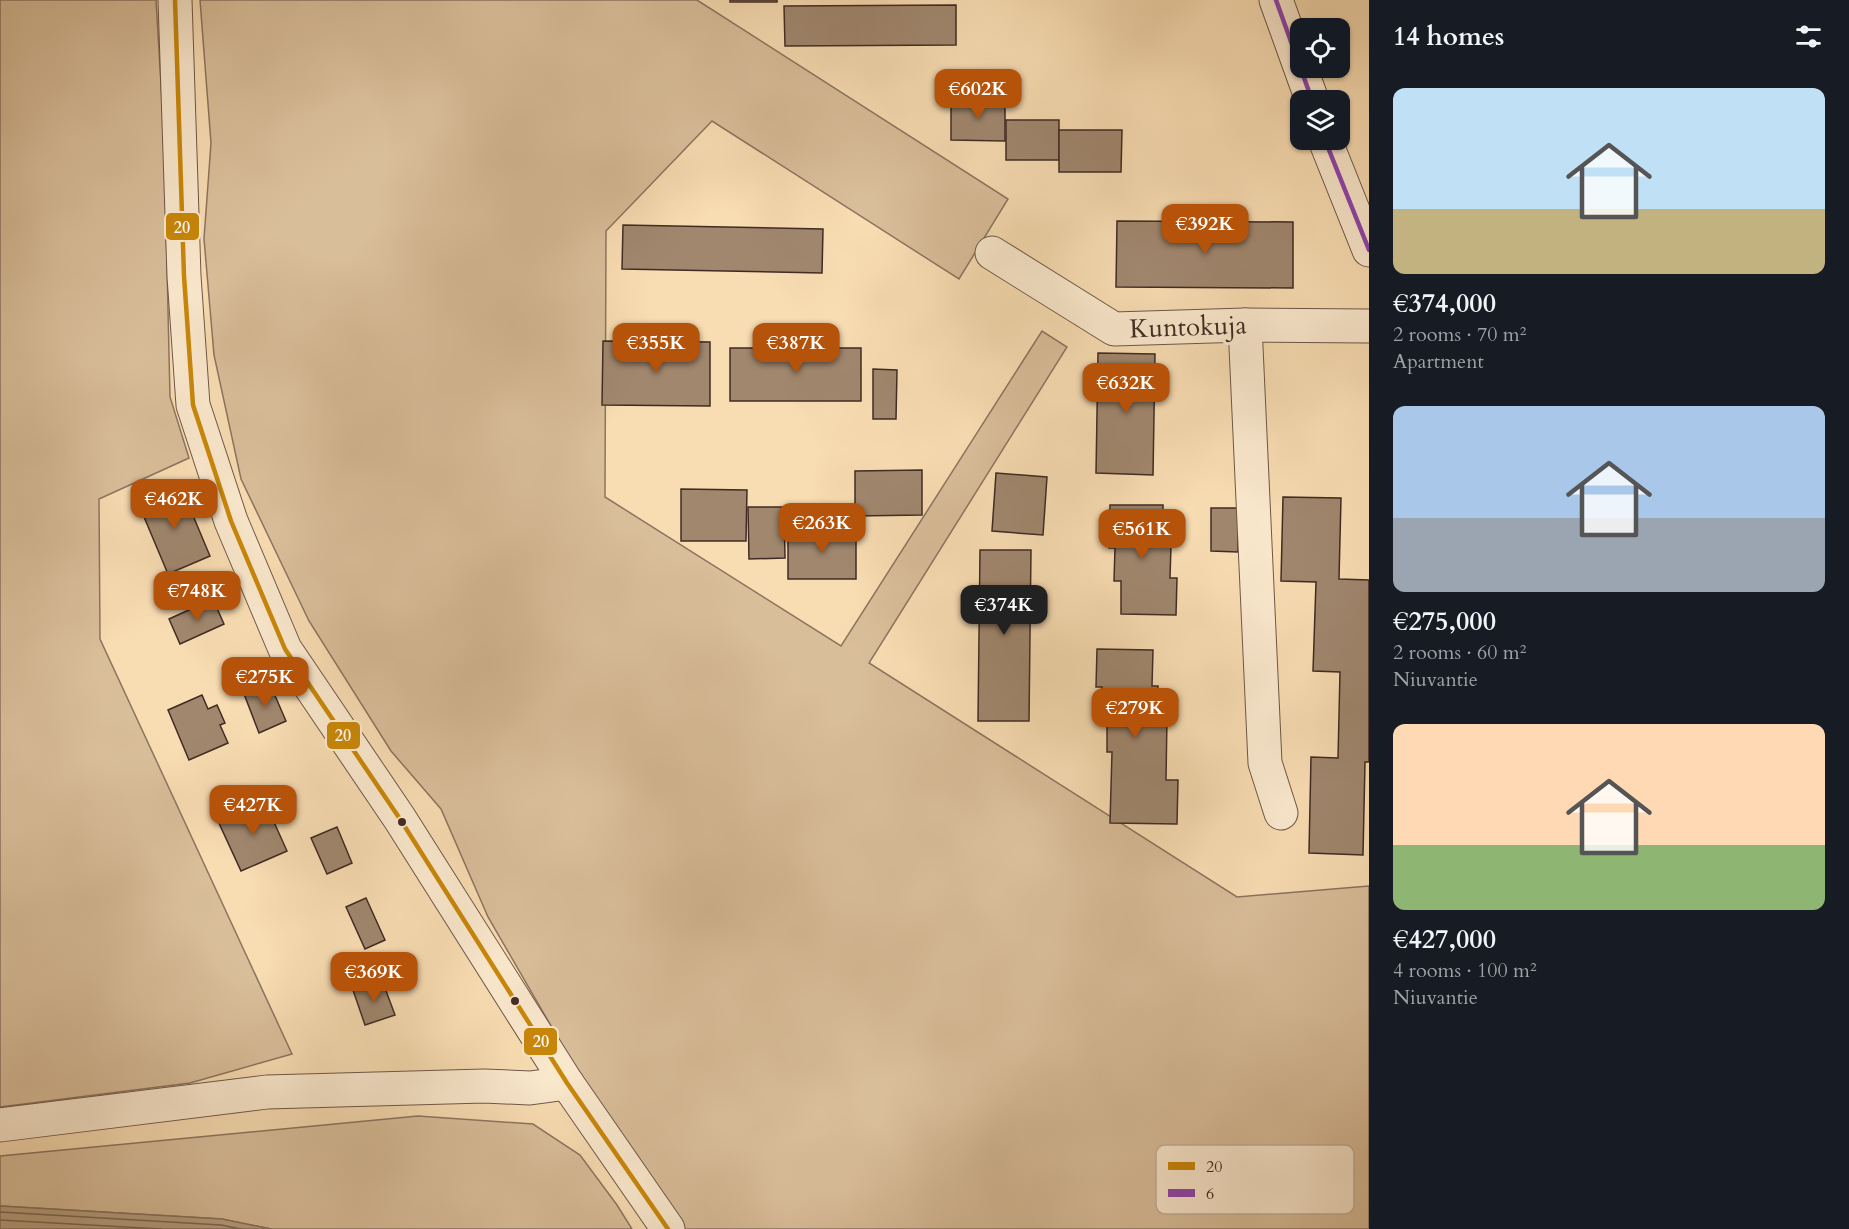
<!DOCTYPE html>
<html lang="en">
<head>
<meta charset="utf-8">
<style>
	:root { --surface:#171b24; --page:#20242c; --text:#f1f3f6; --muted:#9ea1a6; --accent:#b45309 }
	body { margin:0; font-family:Cardo,serif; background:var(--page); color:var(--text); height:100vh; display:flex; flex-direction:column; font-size:22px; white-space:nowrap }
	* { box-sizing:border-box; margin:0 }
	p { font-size:20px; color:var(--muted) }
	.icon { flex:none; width:33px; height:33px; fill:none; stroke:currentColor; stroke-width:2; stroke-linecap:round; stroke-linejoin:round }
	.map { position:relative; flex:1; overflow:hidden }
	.side { display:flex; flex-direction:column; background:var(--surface); width:480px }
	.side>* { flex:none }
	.fabs { position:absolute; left:1290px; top:18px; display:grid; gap:12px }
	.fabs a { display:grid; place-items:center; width:60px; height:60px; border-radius:12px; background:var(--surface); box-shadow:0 2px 4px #0004; font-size:30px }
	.price { position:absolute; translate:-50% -51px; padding:0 14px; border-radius:12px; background:var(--accent); color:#fff; font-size:20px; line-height:39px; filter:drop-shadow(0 2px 3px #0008) }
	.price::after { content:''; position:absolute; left:50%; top:36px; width:18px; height:14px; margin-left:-9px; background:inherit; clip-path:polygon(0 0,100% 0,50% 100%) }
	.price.current { background:#222; color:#fff }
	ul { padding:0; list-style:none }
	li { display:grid; align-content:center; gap:12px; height:318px; padding:0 24px }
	li span { display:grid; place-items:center; height:186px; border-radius:12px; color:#555 }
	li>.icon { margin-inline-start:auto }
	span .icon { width:108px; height:108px; fill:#fffc; stroke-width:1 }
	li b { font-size:26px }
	h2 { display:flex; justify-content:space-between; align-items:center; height:72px; padding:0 24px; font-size:26px }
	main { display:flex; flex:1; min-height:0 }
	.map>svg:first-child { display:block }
	.green { fill:#d9be9a; stroke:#8c745f; stroke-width:1.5 }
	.water { fill:#b9a082; stroke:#89715c; stroke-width:1.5 }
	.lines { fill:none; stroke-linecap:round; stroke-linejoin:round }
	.shore { stroke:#7c6653; stroke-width:1.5 }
	.building { fill:#a0876e; stroke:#402b24; stroke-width:1.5 }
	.minor-casing { stroke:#6e5748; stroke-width:35 }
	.minor { stroke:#fae8cd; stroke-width:33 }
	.bus-1-casing { stroke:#fae8cd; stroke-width:9 }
	.bus-2-casing { stroke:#fae8cd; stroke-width:9 }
	.bus-1 { stroke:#c98709; stroke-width:4.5 }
	.bus-2 { stroke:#8e44ad; stroke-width:4.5 }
	.bus-dot { fill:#402b24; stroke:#fae8cd; stroke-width:2 }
	.labels { text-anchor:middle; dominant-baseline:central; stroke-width:6; stroke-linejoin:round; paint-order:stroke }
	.street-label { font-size:26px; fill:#402b24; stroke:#fae8cd }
	.key { fill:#fae8cd; stroke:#c2af9a; stroke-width:1.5 }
	.key-label { font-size:16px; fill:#402b24 }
	.line-badge { stroke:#fae8cd; stroke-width:2 }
	.badge-label { font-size:16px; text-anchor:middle; font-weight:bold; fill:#fff }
</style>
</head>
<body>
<main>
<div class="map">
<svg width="1369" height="1229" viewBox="0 0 1369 1229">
	<rect width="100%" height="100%" fill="#f8dcb2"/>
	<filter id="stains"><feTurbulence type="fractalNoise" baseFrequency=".00333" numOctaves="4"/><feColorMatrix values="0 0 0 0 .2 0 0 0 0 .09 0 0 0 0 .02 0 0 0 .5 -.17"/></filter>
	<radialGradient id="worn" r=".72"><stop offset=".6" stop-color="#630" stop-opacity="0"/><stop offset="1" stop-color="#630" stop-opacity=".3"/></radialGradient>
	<g class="green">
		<path d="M0,0H156L164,135L170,397L189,458L99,499L100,639L292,1054L190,1083L0,1107Z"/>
		<path d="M200,0H697L1008,199L959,279L712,121L606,231L605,497L841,646L1042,331L1067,347L869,663L1237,897L1369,886V1229H683L573,1064L488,917L441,809L391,751L309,621L241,479L214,355L204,239L211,143Z"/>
		<path d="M418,1116L533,1124L580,1155L617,1205L632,1229H271L222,1219L0,1206V1156Z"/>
	</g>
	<path class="water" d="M0,1206L222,1219L271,1229H0Z"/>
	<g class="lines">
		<g class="shore">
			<path d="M0,1212L221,1225L241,1229"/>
			<path d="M0,1220L161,1229"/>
		</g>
	</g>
	<g class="building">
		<rect x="730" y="0" width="47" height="2"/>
		<path d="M956,5V45L785,46L784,6Z"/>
		<path d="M951,99L1005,100V141L951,140Z"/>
		<rect x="1006" y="120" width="53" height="40"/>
		<path d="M1059,130H1122L1121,172H1059Z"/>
		<path d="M1117,221L1293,222V288L1116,287Z"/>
		<path d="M623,225L823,229L822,273L622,269Z"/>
		<path d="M603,341L710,342V406L602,405Z"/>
		<rect x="730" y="348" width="131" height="53"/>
		<path d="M1098,353L1155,354L1153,475L1096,473Z"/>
		<path d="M873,369L897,370L896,419H873Z"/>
		<path d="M922,470V515L855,516V471Z"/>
		<path d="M996,473L1047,477L1043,535L992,531Z"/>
		<path d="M181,487L210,556L168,574L139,505Z"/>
		<path d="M681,489L747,490L746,541H681Z"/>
		<path d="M1283,497L1341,498L1339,579L1369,580V762H1365L1363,855L1309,853L1311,757L1338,758L1340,672L1313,671L1316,582L1281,581Z"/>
		<path d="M1110,505H1163V545H1171L1170,578H1177L1176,615L1121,614V581H1114L1115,548H1109Z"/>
		<path d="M748,507H784L785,558L749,559Z"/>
		<path d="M1211,508H1238V552L1211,551Z"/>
		<rect x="788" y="529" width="68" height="50"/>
		<path d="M980,550H1031L1029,721H978Z"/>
		<path d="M213,599L224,624L180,644L169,619Z"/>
		<path d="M1097,649L1153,650L1152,686H1158L1157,717H1167L1166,780H1178L1177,824L1110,823L1112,752H1107V721H1101L1102,687H1096Z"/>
		<path d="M270,684L286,721L259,733L244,694Z"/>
		<path d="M202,695L208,709L217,705L225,723L220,725L228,743L189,760L168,710Z"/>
		<path d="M264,800L287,851L241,871L218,821Z"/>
		<path d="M337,827L352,863L327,874L311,838Z"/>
		<path d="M366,898L385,940L365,949L346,907Z"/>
		<path d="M382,980L395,1015L365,1025L353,990Z"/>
	</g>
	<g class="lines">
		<defs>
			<g id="minor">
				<path d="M175,0L184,276L193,405L231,521L285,649L400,819L567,1083L668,1229"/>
				<path d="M1276,0L1312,100"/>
				<path d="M1325,140L1369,250"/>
				<path d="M992,253L1114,329L1245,325L1369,326"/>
				<path d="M1245,325L1265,763L1281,813"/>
				<path d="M0,1125L267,1092L484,1086L530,1088L567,1083"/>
			</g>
		</defs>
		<use href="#minor" class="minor-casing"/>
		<use href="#minor" class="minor"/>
		<defs>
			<path id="bus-1" d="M175,0L184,276L193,405L231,521L285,649L400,819L567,1083L668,1229"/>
			<g id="bus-2">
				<path d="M1276,0L1312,100"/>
				<path d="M1325,140L1369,250"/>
			</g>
		</defs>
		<use href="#bus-1" class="bus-1-casing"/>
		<use href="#bus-2" class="bus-2-casing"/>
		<use href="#bus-1" class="bus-1"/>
		<use href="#bus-2" class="bus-2"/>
	</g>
	<g class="bus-dot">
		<circle cx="402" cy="822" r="5"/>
		<circle cx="515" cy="1001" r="5"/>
	</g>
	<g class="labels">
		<g class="street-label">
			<text transform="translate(1188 327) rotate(-2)">Kuntokuja</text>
		</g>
	</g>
	<rect x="1156" y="1145" width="198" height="69" rx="9" class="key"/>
	<rect x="1168" y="1162" width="27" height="8" fill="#c98709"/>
	<rect x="1168" y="1189" width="27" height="8" fill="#8e44ad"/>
	<g class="key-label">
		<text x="1206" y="1172">20</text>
		<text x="1206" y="1199">6</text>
	</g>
	<g class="line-badge">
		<rect x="165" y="212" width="35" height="29" rx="6" fill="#c98709"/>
		<rect x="326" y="721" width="35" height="29" rx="6" fill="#c98709"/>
		<rect x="523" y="1027" width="35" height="29" rx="6" fill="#c98709"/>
	</g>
	<g class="badge-label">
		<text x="182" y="233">20</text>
		<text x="343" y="741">20</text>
		<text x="541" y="1047">20</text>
	</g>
	<rect width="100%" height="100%" filter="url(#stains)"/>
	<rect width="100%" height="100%" fill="url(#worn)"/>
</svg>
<div class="fabs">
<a><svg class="icon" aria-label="locate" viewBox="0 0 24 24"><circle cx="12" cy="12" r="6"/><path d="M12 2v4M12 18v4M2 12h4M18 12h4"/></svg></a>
<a><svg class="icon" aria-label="layers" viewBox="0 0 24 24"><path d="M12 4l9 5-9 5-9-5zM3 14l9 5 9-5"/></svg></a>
</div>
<b class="price" style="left:978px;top:120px">€602K</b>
<b class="price" style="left:1205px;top:255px">€392K</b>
<b class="price" style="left:656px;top:374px">€355K</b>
<b class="price" style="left:796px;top:374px">€387K</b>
<b class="price" style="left:1126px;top:414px">€632K</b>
<b class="price" style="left:174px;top:530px">€462K</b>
<b class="price" style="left:822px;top:554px">€263K</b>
<b class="price" style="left:1142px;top:560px">€561K</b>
<b class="price" style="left:197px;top:622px">€748K</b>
<b class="price current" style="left:1004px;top:636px">€374K</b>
<b class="price" style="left:265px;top:708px">€275K</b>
<b class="price" style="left:1135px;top:739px">€279K</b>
<b class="price" style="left:253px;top:836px">€427K</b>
<b class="price" style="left:374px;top:1003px">€369K</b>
</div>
<section class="side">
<h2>14 homes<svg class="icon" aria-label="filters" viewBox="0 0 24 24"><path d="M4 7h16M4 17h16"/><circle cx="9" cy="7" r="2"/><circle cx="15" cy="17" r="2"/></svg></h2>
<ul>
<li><span style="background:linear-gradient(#bfe0f5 65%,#c2b280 0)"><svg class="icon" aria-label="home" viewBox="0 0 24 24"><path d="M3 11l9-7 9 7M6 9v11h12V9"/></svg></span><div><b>€374,000</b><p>2 rooms · 70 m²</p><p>Apartment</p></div></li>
<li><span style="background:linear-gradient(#a9c7e8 60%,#9aa5b1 0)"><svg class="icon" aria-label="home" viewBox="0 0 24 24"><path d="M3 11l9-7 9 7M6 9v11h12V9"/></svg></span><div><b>€275,000</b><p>2 rooms · 60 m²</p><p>Niuvantie</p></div></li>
<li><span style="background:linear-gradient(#ffd9b3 65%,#8fb573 0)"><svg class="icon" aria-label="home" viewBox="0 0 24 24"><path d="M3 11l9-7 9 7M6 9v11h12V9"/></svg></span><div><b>€427,000</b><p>4 rooms · 100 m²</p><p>Niuvantie</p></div></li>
</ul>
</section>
</main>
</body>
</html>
